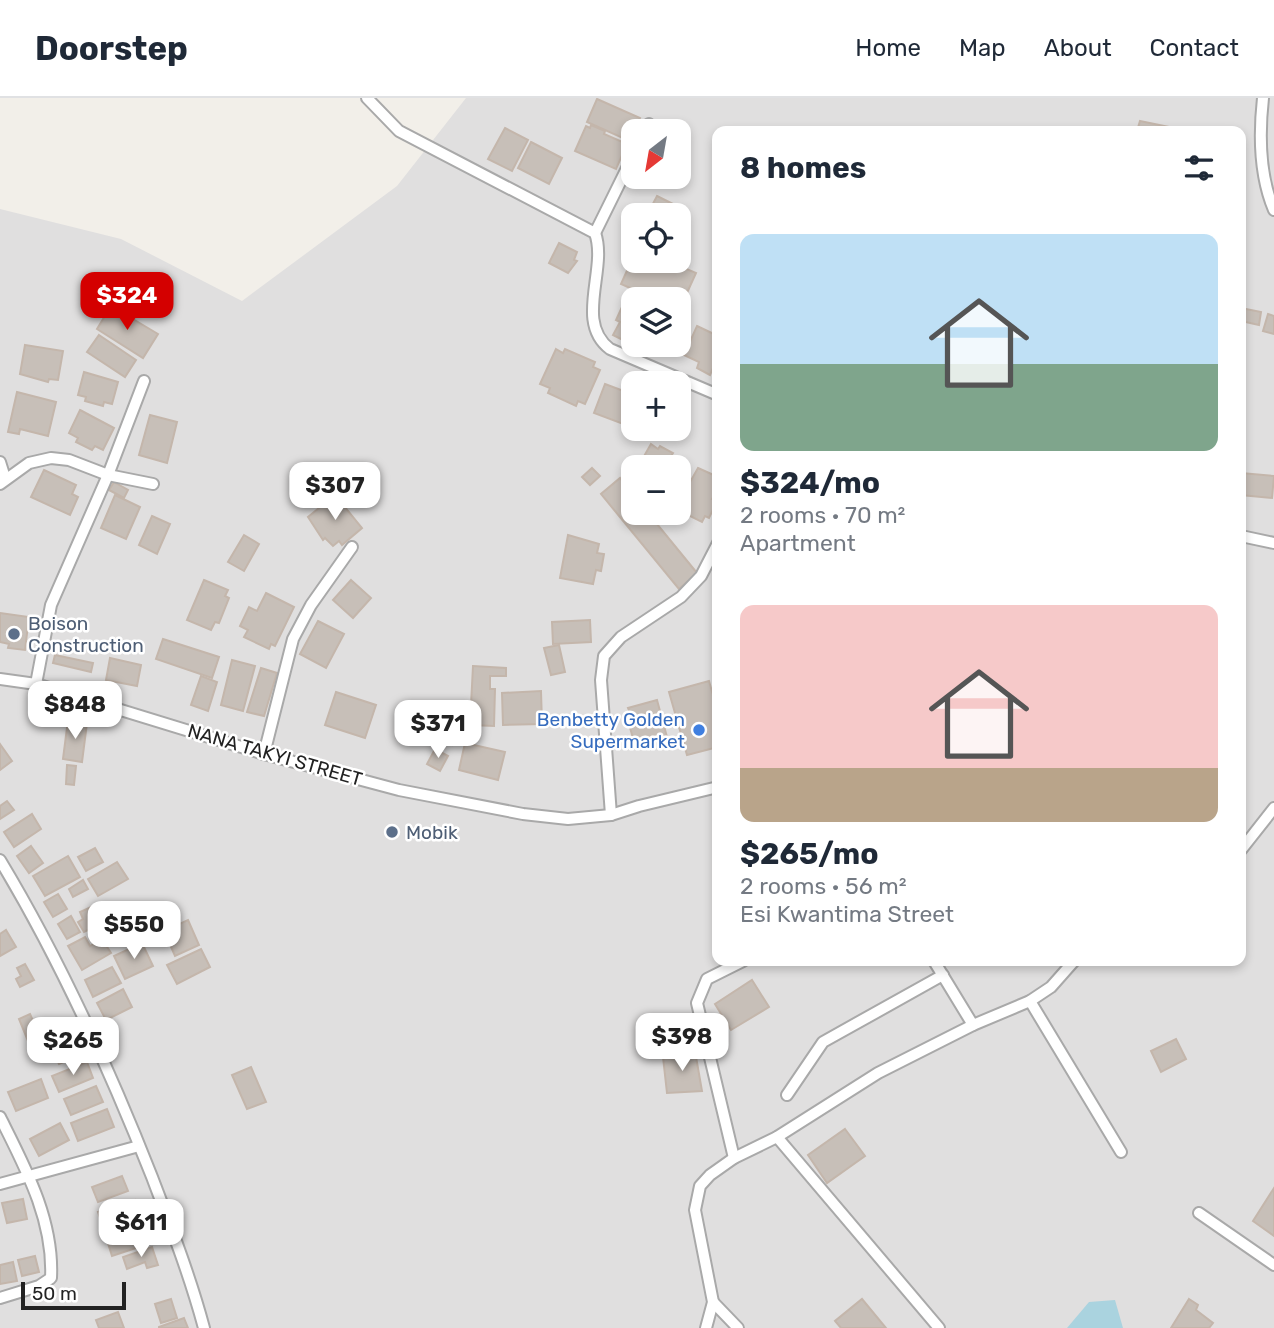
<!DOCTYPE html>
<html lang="en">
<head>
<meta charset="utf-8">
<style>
	:root { --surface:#fff; --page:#f2f2f3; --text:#1f2937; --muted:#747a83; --line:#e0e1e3; --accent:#d40000 }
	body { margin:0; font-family:Rubik,sans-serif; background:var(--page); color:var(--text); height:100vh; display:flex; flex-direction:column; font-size:26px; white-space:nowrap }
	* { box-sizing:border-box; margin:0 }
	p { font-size:23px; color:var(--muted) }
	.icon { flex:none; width:38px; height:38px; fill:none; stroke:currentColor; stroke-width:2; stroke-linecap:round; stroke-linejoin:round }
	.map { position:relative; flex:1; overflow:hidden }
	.side { position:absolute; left:712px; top:28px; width:534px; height:840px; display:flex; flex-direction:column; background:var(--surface); border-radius:14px; box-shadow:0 4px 10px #0003 }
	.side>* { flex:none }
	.needle { width:46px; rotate:211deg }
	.fabs { position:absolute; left:621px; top:21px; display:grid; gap:14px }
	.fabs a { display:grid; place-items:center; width:70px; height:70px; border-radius:14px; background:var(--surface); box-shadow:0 4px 10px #0003; font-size:35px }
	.scale { position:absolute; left:21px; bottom:18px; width:105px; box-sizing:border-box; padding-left:7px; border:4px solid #222; border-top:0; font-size:19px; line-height:24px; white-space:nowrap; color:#222; -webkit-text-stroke:5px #fff; paint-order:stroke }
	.price { position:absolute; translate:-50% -60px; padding:0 16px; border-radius:14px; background:#fff; color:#222; font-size:23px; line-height:46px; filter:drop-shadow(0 2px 4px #0008) }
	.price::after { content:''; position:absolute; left:50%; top:42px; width:21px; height:16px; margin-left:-10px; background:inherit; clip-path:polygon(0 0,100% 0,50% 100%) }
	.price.active { background:var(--accent); color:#fff }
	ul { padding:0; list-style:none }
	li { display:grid; align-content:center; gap:14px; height:371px; padding:0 28px }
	li span { display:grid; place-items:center; height:217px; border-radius:14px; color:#555 }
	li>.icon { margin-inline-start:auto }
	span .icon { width:126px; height:126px; fill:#fffc; stroke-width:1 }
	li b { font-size:30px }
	h2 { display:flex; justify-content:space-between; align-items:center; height:84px; padding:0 28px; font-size:30px }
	header { display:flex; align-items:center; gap:42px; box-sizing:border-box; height:98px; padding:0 35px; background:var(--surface); border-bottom:2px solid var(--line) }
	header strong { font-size:33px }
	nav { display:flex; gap:38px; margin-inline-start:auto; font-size:24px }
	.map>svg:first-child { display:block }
	.residential { fill:#e0dfdf; fill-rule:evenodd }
	.water { fill:#aad3df }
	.building { fill:#c7bfb8; stroke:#c4b6ab; stroke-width:2 }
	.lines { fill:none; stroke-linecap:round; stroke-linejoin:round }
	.minor-casing { stroke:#a9a9a9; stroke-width:14 }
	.minor { stroke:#fff; stroke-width:10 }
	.service-dot { fill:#5c6f8a; stroke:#fff; stroke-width:2.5 }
	.shop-dot { fill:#3f7fe0; stroke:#fff; stroke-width:2.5 }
	.labels { text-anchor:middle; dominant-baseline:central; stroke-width:5; stroke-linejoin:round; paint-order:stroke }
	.service-label { font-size:19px; fill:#4e5e75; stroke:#fff; text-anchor:start }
	.shop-label { font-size:19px; fill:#366cbe; stroke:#fff; text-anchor:end }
	.street-label { font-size:19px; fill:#222; stroke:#fff }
</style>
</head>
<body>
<header>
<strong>Doorstep</strong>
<nav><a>Home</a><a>Map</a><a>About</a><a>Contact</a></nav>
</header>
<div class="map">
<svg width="1274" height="1230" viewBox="0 0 1274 1230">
	<rect width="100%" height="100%" fill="#f2efe9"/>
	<path class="residential" d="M466,0H1274V1230H0V111L121,141L242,203L397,88ZM634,33H679V79H634ZM718,33H1241V863H718ZM634,117H679V163H634ZM634,201H679V247H634ZM634,285H679V331H634ZM634,369H679V415H634Z"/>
	<path class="water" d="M1115,1202L1123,1230H1067L1089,1204Z"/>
	<g class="building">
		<path d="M597,1L640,20L632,38L627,36L625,41L587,24Z"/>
		<path d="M1140,23L1174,30L1173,33H1137Z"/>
		<path d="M591,27L605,33L604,36L627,46L616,71L575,53L586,28L590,30Z"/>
		<path d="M505,30L528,42L512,73L488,61Z"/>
		<path d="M531,44L562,60L549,86L518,70Z"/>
		<path d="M657,98L683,111L679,119L647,117Z"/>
		<path d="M559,145L577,154L574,162L577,163L568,175L549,165Z"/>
		<path d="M634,157V163H668L696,175L681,208L679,201H655L621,186Z"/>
		<path d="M631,203L634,204L635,248L613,237L620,224L616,222L622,209L627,212Z"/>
		<path d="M111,208L158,236L143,260L97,231Z"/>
		<path d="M1241,210L1261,214L1259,227L1241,223Z"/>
		<path d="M1268,216L1274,218V236L1263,233Z"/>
		<path d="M697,228L718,238V272L713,270L710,277L697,270L699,264L684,257Z"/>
		<path d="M99,237L136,262L125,279L87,254Z"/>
		<path d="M25,247L63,253L58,282L49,281L48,284L20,276Z"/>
		<path d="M556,251L563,255L565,251L595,264L593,269L600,272L585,306L578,303L576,308L548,295L550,290L540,286Z"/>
		<path d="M84,274L118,284L112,306L104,304L103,308L85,303L86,299L78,297Z"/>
		<path d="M605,286L634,297L633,324L628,322L626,327L594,315Z"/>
		<path d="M679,292L689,296L684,306L688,309L680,326Z"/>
		<path d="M17,294L56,304L48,338L20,331L19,336L8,334Z"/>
		<path d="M80,312L114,330L103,352L95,348L92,352L76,344L78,340L69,335Z"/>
		<path d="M150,317L177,324L167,365L139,357Z"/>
		<path d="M651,346L658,351L660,348L673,355L671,358L679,363L675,369H643L639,367Z"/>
		<path d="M592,370L600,378L590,387L582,379Z"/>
		<path d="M698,370L718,379V391L712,401L717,403L709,420L705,418L702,424L680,413L685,402L681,400Z"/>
		<path d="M44,372L76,387L72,396L78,399L70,417L31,399Z"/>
		<path d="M1241,375L1274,378L1272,400L1241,397Z"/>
		<path d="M620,380L634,397V415H648L697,475L679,491L601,396Z"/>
		<path d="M114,384L128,392L124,400L109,392Z"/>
		<path d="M115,397L140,409L126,441L101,430Z"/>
		<path d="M335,397L362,430L342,447L339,443L333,448L325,440L323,442L308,419Z"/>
		<path d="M152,418L170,426L157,456L139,447Z"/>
		<path d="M244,437L259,446L244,473L228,464Z"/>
		<path d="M568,437L599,446L597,455L604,456L601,473L596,472L593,486L560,480Z"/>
		<path d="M204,482L228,492L225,498L229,500L219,525L215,524L211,532L187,522Z"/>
		<path d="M351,482L371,500L353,520L333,502Z"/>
		<path d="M266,495L294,509L275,548L271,546L269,551L244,539L248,532L240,528L249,509L257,513Z"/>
		<path d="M0,515L29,519L25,552L8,550L9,546L0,544Z"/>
		<path d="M590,522L591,544L553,546L552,524Z"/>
		<path d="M318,523L344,536L326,570L300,556Z"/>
		<path d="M163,541L219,559L212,580L156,561Z"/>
		<path d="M559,547L565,574L551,577L544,550Z"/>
		<path d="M55,557L93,565L91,574L53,565Z"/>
		<path d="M110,560L141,567L137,588L106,582Z"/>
		<path d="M232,562L255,568L243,613L221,607Z"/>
		<path d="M473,568L506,570V578H490V591H495L494,628L470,627Z"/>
		<path d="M261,570L277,575L264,618L247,614Z"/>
		<path d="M201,578L217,584L208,613L191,607Z"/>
		<path d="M709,583L718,615V649L687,657L669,594Z"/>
		<path d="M541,593L542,626L503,627L502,595Z"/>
		<path d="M336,594L376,607L365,640L325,627Z"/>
		<path d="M657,602L667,639L638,647L636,639L633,640L626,616L630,615L628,610Z"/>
		<path d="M68,622L87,625L82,664L63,661Z"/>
		<path d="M444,631L457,635L452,647L440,642Z"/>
		<path d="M465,645L505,654L498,682L459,672Z"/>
		<path d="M0,646L12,663L0,672Z"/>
		<path d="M435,651L448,658L440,673L427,666Z"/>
		<path d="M67,667L76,668L74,687L66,686Z"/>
		<path d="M7,703L14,712L0,721V708Z"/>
		<path d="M32,716L41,731L14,749L4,734Z"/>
		<path d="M31,748L43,765L29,775L17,758Z"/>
		<path d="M95,750L103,764L86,773L78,759Z"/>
		<path d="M68,758L80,779L45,798L33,778Z"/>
		<path d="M117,764L128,781L98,798L88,781Z"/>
		<path d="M83,782L88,791L73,799L69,791Z"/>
		<path d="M58,796L67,811L53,819L44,804Z"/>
		<path d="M91,809L100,826L84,834L78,824L83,821L80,814Z"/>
		<path d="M71,818L80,834L67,841L58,826Z"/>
		<path d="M188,822L199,847L175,858L164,833Z"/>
		<path d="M6,832L16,849L0,858V836Z"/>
		<path d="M85,839L90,848L102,841L111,855L82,872L68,848Z"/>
		<path d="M142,845L153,868L125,881L114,858Z"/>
		<path d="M201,851L210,869L177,886L167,867Z"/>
		<path d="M25,866L34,882L20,889L16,881L21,878L17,870Z"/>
		<path d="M112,869L121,885L93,899L85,882Z"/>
		<path d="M752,882L769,909L731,932L715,906Z"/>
		<path d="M123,891L132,909L106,922L97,905Z"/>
		<path d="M30,916L42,943L30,948L19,921Z"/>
		<path d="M77,935L86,955L59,966L50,947Z"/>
		<path d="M1176,941L1186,961L1161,974L1151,953Z"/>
		<path d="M695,953L702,993L667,995L663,959Z"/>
		<path d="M87,964L93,980L59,994L52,978Z"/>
		<path d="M251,969L266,1004L247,1011L232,977Z"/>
		<path d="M41,981L48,1000L16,1013L8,994Z"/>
		<path d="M96,988L103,1004L71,1017L64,1001Z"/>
		<path d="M107,1011L114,1029L78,1043L71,1025Z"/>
		<path d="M60,1025L69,1042L39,1058L30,1041Z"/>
		<path d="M845,1031L865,1058L827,1085L808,1057Z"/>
		<path d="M122,1078L128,1093L98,1104L92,1089Z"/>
		<path d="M1274,1090V1138L1253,1123Z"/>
		<path d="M23,1101L27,1121L7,1125L2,1105Z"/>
		<path d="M135,1102L141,1122L105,1134L98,1114Z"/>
		<path d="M151,1124L157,1143L112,1158L106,1139Z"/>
		<path d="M152,1149L158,1167L147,1170L145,1164L127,1171L123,1159Z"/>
		<path d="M35,1158L39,1174L22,1178L18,1162Z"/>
		<path d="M13,1164L17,1183L0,1186V1167Z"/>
		<path d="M171,1201L177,1220L161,1225L155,1206Z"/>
		<path d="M862,1201L886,1230H841L835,1223Z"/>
		<path d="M1189,1201L1198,1207L1196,1212L1213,1225L1209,1230H1171Z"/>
		<path d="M118,1214L124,1230H99L96,1222Z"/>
		<path d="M184,1220L188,1230H159V1229Z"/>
	</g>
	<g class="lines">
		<defs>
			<g id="minor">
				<path d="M367,0L399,33L595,135C608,171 574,224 610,251L718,297"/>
				<path d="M1263,0C1259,36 1260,79 1274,112"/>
				<path d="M645,33L649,26"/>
				<path d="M595,135L634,56"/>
				<path d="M0,364L5,380"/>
				<path d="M0,386L29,365L51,360L69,362L108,377L153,386"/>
				<path d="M1241,438L1274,445"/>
				<path d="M0,581L36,586L264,656L399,692L523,716L568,721L611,717L639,708L718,689"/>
				<path d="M36,586L51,507L108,377L144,283"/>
				<path d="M264,656L293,541L311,507L352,449"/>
				<path d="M611,717L601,582L604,558L621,539L681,499L701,478L718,445"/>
				<path d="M1241,752L1274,710"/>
				<path d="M0,762C61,863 109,970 152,1079C171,1129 190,1178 204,1230"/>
				<path d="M934,863L973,927"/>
				<path d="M1030,903L1121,1054"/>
				<path d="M787,997L823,944L943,877"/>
				<path d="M0,1019C25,1069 54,1122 51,1180L39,1188L0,1200"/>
				<path d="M777,1039L939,1230"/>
				<path d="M734,1060L697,905L707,881L743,863"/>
				<path d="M0,1086L139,1048"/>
				<path d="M1199,1115L1274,1167"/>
				<path d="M713,1204L738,1230"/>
				<path d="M706,1230L713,1204L695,1112L700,1088L710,1077L734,1060L777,1039L878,975L973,927L1030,903L1051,889L1074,863"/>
			</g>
		</defs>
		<use href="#minor" class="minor-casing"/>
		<use href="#minor" class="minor"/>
	</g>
	<g class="service-dot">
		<circle cx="14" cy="536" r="7"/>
		<circle cx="392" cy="734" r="7"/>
	</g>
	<circle class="shop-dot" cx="699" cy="632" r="7"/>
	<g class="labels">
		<g class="service-label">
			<text x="28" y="525">Boison<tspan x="28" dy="22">Construction</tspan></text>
			<text x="406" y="734">Mobik</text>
		</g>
		<g class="shop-label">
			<text x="685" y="621">Benbetty Golden<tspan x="685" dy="22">Supermarket</tspan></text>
		</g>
		<g class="street-label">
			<text transform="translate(275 657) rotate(16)">NANA TAKYI STREET</text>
		</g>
	</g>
</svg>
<div class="fabs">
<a><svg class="needle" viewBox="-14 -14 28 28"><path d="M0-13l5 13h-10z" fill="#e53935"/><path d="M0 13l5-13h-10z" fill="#747a83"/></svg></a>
<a><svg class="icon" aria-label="locate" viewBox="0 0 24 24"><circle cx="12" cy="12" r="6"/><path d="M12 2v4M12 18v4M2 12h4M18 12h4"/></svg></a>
<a><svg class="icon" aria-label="layers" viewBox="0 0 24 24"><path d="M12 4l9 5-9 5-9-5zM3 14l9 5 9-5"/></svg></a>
<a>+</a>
<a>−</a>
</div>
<div class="scale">50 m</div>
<b class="price active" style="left:127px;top:234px">$324</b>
<b class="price" style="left:335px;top:424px">$307</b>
<b class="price" style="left:75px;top:643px">$848</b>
<b class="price" style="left:438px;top:662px">$371</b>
<b class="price" style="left:134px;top:863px">$550</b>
<b class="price" style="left:682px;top:975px">$398</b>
<b class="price" style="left:73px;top:979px">$265</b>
<b class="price" style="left:141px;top:1161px">$611</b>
<section class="side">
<h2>8 homes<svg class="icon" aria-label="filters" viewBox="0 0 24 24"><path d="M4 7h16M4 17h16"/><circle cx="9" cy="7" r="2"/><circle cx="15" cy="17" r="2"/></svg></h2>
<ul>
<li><span style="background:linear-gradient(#bfe0f5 60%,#7fa58c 0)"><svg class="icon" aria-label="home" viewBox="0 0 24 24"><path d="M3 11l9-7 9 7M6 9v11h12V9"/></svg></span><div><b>$324/mo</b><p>2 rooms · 70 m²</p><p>Apartment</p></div></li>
<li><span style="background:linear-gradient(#f6c9c9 75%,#b9a48a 0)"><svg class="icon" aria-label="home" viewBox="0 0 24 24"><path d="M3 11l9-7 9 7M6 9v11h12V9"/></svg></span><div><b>$265/mo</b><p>2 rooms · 56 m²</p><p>Esi Kwantima Street</p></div></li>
</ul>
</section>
</div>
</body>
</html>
